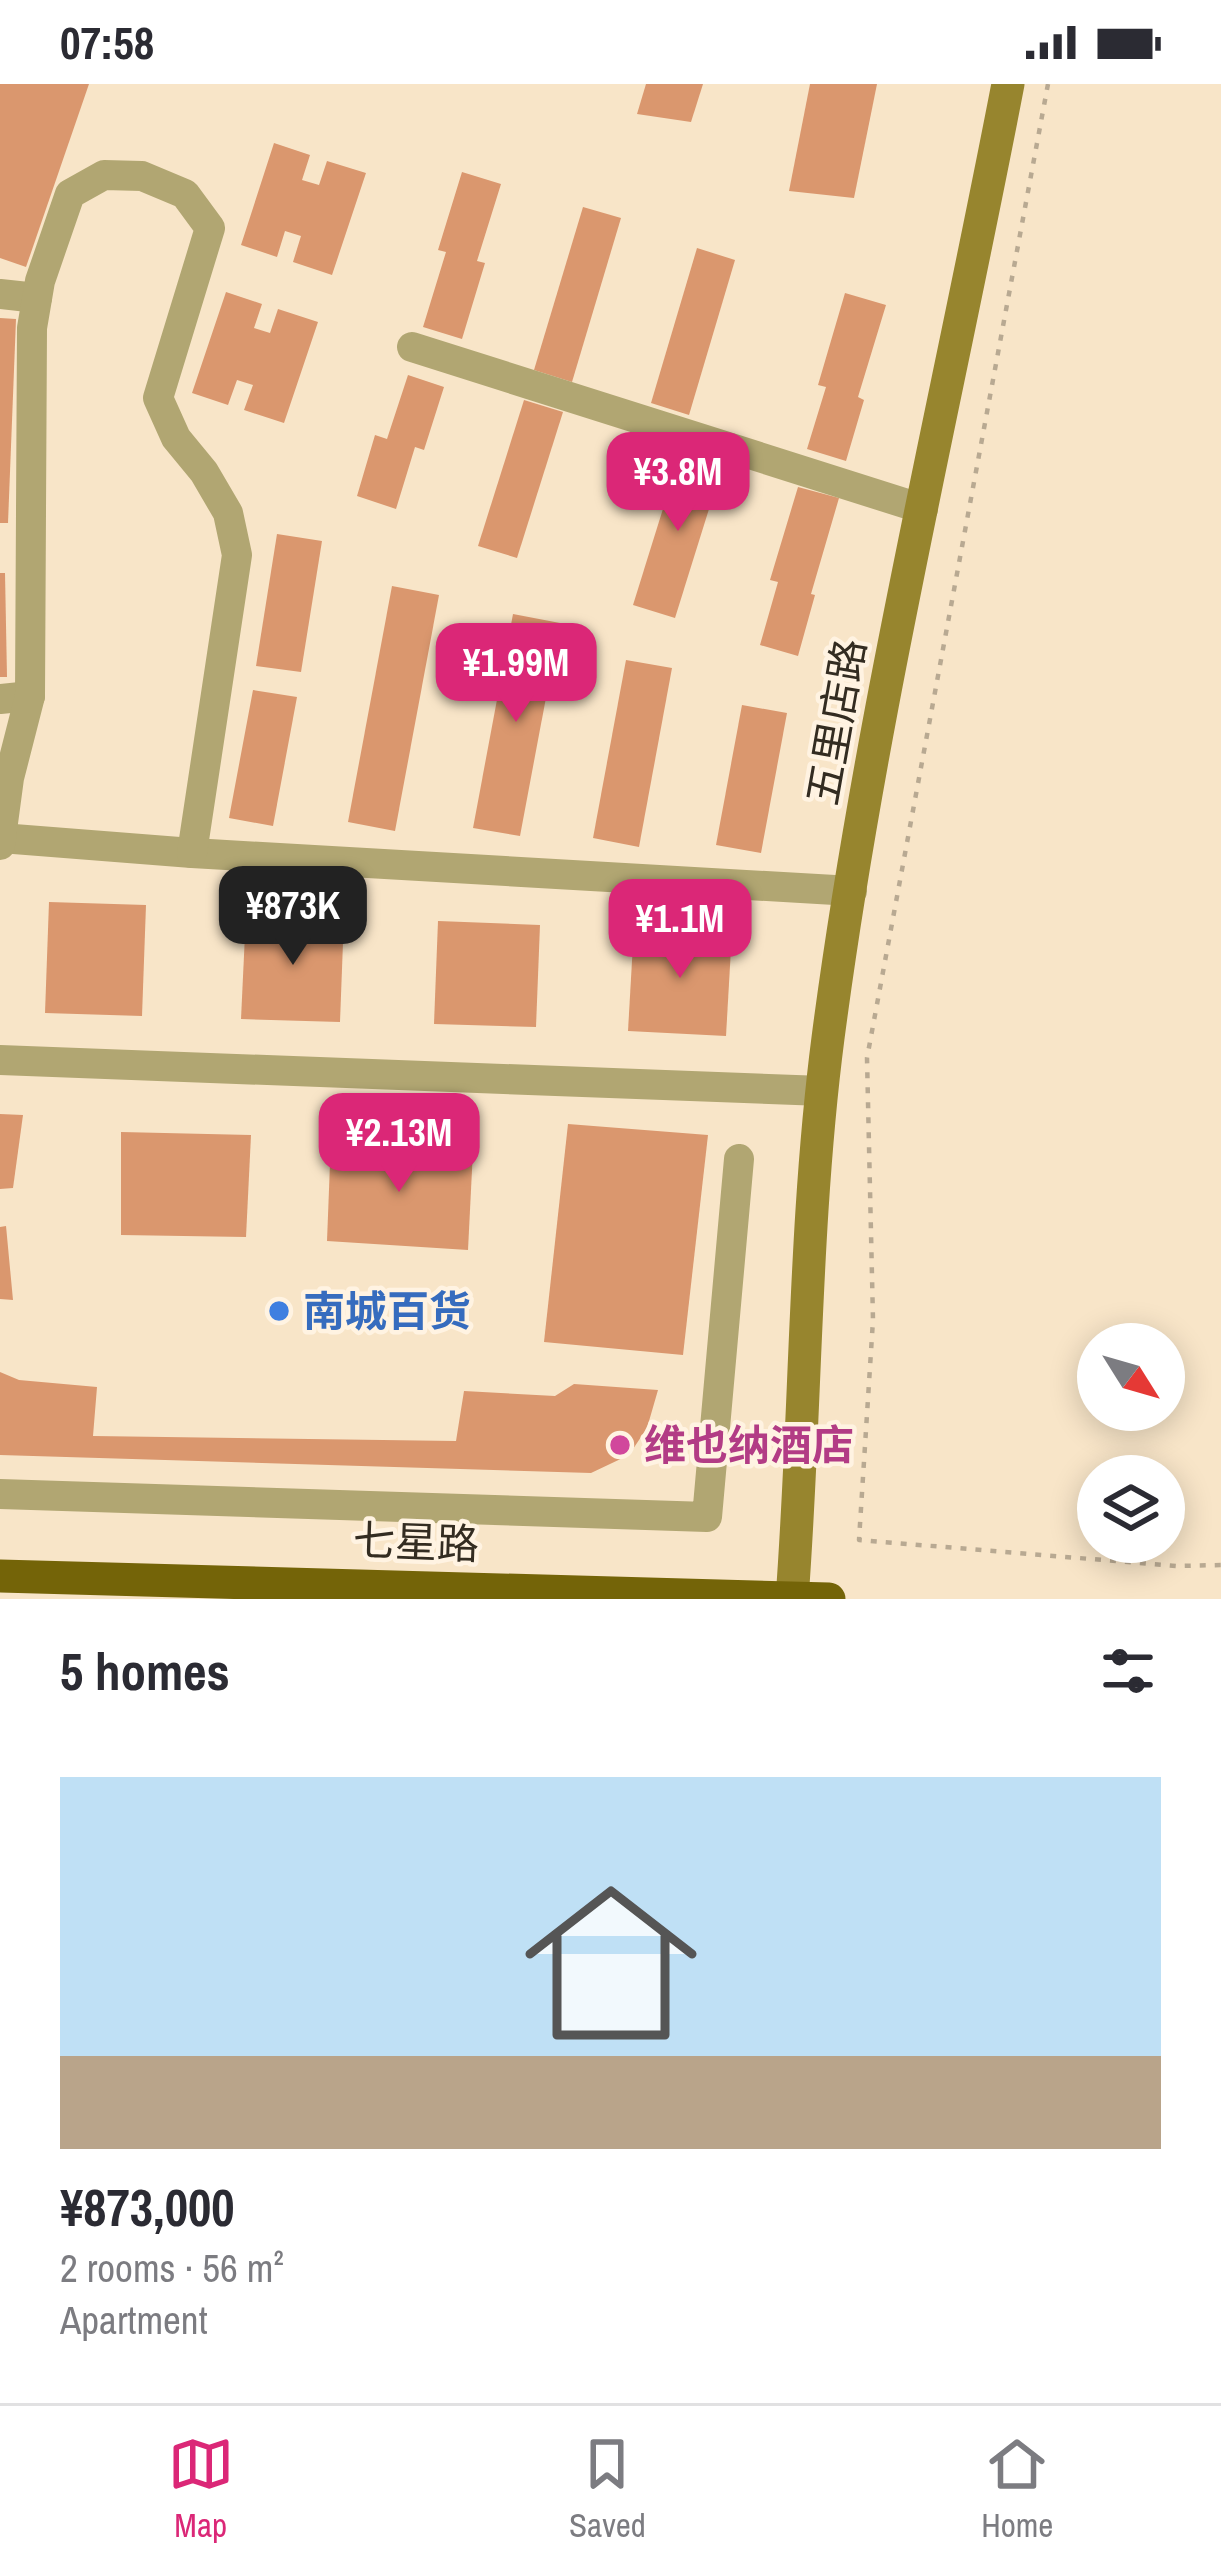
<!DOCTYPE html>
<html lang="en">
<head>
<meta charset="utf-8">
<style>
	:root { --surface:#fff; --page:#f7f7f7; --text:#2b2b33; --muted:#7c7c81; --line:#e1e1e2; --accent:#db2777 }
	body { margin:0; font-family:"Archivo Narrow","Noto Sans SC",sans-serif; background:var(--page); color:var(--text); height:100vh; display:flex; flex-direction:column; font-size:45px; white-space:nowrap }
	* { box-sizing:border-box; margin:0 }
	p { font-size:39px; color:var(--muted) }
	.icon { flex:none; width:66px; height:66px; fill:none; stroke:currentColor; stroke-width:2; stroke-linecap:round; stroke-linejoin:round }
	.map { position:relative; height:1515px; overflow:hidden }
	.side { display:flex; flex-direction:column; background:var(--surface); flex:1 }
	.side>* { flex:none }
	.needle { width:78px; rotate:127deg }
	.tools { position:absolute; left:1077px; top:1239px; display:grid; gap:24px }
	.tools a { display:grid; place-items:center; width:108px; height:108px; border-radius:50%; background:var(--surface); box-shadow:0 6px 30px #0003; font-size:60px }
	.price { position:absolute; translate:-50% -102px; padding:0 27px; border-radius:24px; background:var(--accent); color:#fff; font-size:39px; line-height:78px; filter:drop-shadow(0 3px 6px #0008) }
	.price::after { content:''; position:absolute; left:50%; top:72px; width:36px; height:27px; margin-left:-18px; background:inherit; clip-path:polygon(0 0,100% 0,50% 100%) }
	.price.current { background:#222; color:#fff }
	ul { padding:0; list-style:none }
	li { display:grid; align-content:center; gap:24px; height:636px; padding:0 60px }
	li span { display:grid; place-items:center; height:372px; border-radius:0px; color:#555 }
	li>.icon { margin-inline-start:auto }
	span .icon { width:216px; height:216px; fill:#fffc; stroke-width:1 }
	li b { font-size:51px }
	h2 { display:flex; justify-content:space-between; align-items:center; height:144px; padding:0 60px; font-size:51px }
	.status { display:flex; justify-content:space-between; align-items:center; height:84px; padding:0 60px; background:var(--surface); direction:ltr }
	.status svg { height:33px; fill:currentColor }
	.tabs { display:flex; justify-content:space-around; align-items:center; height:168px; border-top:3px solid var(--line); background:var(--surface); font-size:33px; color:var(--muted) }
	.tabs a { display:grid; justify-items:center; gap:6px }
	.tabs .current { color:var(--accent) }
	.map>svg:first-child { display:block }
	.building { fill:#da976e }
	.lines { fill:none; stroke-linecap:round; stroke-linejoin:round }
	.path { stroke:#b8a992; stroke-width:4.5; stroke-dasharray:6 9; stroke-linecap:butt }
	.minor { stroke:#b1a672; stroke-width:30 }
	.secondary { stroke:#97852e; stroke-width:33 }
	.trunk { stroke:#746408; stroke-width:33 }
	.shop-dot { fill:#3f7fe0; stroke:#fff3e2; stroke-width:4.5 }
	.hotel-dot { fill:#d1479c; stroke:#fff3e2; stroke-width:4.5 }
	.labels { text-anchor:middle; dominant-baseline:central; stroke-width:9; stroke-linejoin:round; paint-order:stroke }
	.street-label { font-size:42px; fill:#332c21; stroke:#fff3e2 }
	.shop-label { font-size:42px; font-weight:bold; fill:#366cbe; stroke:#fff3e2; text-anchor:start }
	.hotel-label { font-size:42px; font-weight:bold; fill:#b23c85; stroke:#fff3e2; text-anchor:start }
</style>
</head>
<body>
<div class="status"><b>07:58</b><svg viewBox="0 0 49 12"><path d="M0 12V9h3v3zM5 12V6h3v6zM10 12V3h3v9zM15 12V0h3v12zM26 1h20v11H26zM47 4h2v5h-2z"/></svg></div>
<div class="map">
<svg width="1221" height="1515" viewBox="0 0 1221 1515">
	<rect width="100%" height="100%" fill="#f8e5c8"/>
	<g class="building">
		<path d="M0,0H89L26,183L0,174Z"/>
		<path d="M646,0H703L691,38L637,30Z"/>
		<path d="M810,0H877L854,114L789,107Z"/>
		<path d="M274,59L310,71L302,96L319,101L327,77L366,89L332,191L293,178L301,152L285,147L277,173L241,161Z"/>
		<path d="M462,88L501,100L477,177L485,179L462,255L423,243L446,168L438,166Z"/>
		<path d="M583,123L621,134L572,298L534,286Z"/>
		<path d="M697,164L735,176L689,331L651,319Z"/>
		<path d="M226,208L262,220L254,244L270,249L278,225L318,238L284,339L244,326L253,301L237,296L228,321L192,309Z"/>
		<path d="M845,209L886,221L858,313L864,316L846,377L807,365L826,303L818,301Z"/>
		<path d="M0,234L16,235L8,439H0Z"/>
		<path d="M408,291L444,303L424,366L415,363L396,425L357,412L375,351L387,355Z"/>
		<path d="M524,316L563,328L517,474L478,462Z"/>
		<path d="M681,367L723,380L675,534L633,521Z"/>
		<path d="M798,403L839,414L811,510L815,511L798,572L760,561L778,498L770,496Z"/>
		<path d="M277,450L322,457L301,588L256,582Z"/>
		<path d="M0,489H5L7,593H0Z"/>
		<path d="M392,502L439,511L395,747L348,738Z"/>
		<path d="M513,530L560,539L520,752L473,744Z"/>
		<path d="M626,576L672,584L639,763L593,754Z"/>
		<path d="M253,606L297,613L273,742L229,734Z"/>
		<path d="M742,621L787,629L761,769L716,761Z"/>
		<path d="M49,818L146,821L142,932L45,929Z"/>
		<path d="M246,829L344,832L340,938L241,935Z"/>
		<path d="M438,837L540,841L536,943L434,940Z"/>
		<path d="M634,842L732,847L726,952L628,947Z"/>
		<path d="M0,1030L23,1031L13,1104L0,1105Z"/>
		<path d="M568,1040L708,1051L683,1271L544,1258Z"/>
		<path d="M121,1048L251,1051L246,1153L121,1151Z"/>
		<path d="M331,1054L473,1066L468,1166L327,1157Z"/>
		<path d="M6,1142L13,1216L0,1215V1143Z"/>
		<path d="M0,1288L19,1296L97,1303L93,1352L456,1357L464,1307L555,1312L574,1300L658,1306L647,1344L629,1371L591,1389L0,1371Z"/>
	</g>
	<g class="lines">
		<path class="path" d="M1048,0L867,974L873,1236L859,1456L1176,1482L1221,1481"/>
		<g class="minor">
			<path d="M0,210L37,214"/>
			<path d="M412,263L923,425"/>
			<path d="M0,615L30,612"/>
			<path d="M1,754L192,769L852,807"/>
			<path d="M0,761L9,694L30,612L32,244L40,197L70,110L104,91L142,92L185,110L210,144L158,314L176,354L204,388L228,429L237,471L192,769"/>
			<path d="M0,976L823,1007"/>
			<path d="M0,1410L707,1433L739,1075"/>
		</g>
		<path class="secondary" d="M792,1515C806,1329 804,1139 828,954C870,633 947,317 1008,0"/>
		<path class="trunk" d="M0,1492L829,1515"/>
	</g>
	<circle class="shop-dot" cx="279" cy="1227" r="12"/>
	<circle class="hotel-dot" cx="620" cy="1361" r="12"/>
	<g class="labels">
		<g class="street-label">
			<text transform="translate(836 638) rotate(-80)">五里店路</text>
			<text transform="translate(416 1458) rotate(2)">七星路</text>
		</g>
		<g class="shop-label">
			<text x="303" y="1227">南城百货</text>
		</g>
		<g class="hotel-label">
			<text x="644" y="1361">维也纳酒店</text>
		</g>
	</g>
</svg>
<div class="tools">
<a><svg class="needle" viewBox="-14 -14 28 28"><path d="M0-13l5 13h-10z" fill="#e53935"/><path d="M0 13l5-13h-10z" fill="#7c7c81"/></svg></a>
<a><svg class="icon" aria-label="layers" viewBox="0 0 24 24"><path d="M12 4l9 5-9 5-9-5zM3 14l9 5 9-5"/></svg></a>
</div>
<b class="price" style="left:678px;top:450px">¥3.8M</b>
<b class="price" style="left:516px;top:641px">¥1.99M</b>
<b class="price current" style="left:293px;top:884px">¥873K</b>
<b class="price" style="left:680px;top:897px">¥1.1M</b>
<b class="price" style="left:399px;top:1111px">¥2.13M</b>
</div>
<section class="side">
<h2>5 homes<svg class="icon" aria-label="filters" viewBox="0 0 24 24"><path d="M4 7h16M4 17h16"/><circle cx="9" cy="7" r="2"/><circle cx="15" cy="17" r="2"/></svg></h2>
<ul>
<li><span style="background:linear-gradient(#bfe0f5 75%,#b9a48a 0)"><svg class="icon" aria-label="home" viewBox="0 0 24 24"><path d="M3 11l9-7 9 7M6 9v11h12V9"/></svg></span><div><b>¥873,000</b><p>2 rooms · 56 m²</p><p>Apartment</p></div></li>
</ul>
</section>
<nav class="tabs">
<a class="current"><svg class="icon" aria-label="map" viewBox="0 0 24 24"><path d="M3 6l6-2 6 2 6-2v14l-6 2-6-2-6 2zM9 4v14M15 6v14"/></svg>Map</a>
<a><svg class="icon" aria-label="saved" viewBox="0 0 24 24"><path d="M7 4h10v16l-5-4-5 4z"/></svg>Saved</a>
<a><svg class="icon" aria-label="home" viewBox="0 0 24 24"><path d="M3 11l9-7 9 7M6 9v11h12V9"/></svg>Home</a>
</nav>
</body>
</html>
